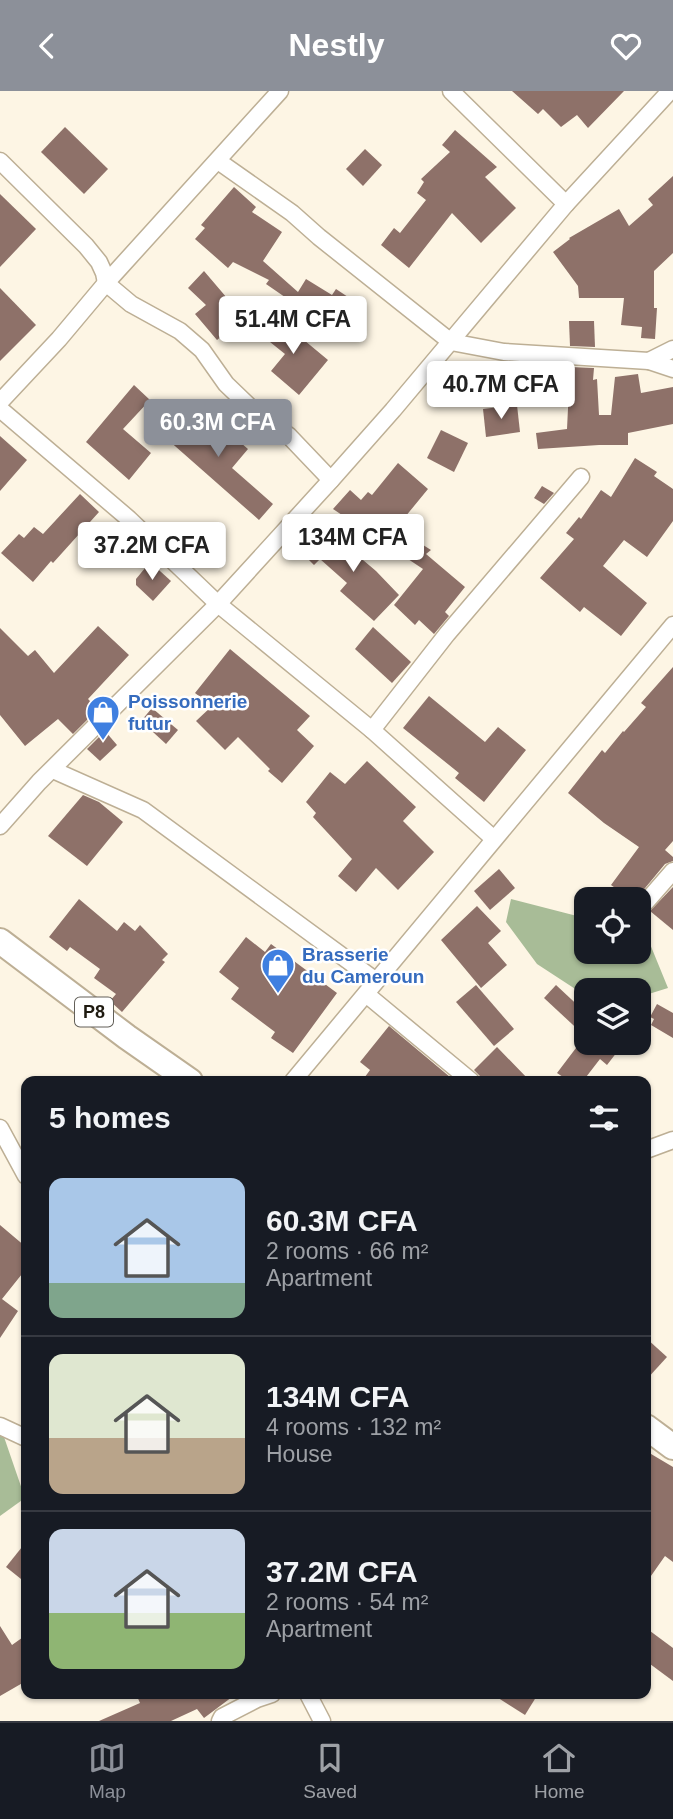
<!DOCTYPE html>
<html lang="en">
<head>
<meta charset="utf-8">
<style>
	:root { --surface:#171b24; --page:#20242c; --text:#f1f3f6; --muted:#9ea1a6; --line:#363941; --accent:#8c9099 }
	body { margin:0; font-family:Arial,sans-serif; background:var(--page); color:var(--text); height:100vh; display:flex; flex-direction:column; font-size:26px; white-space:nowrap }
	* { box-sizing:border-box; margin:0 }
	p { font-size:23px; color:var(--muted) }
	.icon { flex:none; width:38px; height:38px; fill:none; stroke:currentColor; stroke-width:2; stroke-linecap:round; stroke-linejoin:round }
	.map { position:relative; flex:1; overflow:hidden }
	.panel { position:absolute; left:21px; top:985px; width:630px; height:623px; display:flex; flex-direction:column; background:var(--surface); border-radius:14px; box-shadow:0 2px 5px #0004 }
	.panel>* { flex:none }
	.controls { position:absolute; left:574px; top:796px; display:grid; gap:14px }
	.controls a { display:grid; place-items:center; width:77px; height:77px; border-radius:14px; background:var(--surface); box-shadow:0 2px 5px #0004; font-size:35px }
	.price { position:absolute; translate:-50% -60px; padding:0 16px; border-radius:7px; background:#fff; color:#222; font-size:23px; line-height:46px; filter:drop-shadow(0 2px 4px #0008) }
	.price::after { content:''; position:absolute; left:50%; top:42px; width:21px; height:16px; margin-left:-10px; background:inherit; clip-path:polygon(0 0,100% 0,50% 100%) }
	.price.on { background:var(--accent); color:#fff }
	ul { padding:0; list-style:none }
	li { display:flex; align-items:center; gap:21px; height:175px; padding:0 28px }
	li+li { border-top:2px solid var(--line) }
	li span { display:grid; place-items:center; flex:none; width:196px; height:140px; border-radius:14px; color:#555 }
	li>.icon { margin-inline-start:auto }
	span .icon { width:84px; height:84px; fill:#fffc; stroke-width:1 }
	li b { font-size:30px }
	h2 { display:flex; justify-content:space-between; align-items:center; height:84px; padding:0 28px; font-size:30px }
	header { display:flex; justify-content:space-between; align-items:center; height:91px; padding:0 28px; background:var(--accent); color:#fff; font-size:32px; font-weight:700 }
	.menu { display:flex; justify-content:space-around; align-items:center; height:98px; border-top:2px solid var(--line); background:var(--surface); font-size:19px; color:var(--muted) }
	.menu a { display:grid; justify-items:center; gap:4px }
	.menu .on { color:var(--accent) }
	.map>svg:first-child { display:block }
	.forest { fill:#a8bc97 }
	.building { fill:#8e7169 }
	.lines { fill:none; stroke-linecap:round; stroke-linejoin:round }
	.street-casing { stroke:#bdaf95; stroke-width:19 }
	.primary-casing { stroke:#bdaf95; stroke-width:28 }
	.street { stroke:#fff; stroke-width:16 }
	.primary { stroke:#fff; stroke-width:24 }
	.labels { text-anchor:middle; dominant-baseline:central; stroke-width:5; stroke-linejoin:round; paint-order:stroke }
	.shield { fill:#fff; stroke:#625f58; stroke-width:2 }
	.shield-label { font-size:18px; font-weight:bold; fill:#1f1a10 }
	.shop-label { font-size:19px; font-weight:bold; fill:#366cbe; stroke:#fff; text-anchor:start }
</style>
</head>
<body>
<header><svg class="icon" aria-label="back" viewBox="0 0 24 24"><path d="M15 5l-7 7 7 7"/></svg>Nestly<svg class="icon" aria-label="heart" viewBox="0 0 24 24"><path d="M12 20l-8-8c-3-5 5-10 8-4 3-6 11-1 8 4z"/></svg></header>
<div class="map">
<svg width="673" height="1630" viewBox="0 0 673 1630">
	<rect width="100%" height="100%" fill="#fdf5e4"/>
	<g class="forest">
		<path d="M511,808L577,825L586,819V861H639V842L650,853L668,897L639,906V900H586V905L537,873L506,831Z"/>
		<path d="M0,1344L4,1346L25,1407L0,1425Z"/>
	</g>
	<g class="building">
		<path d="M512,0H624L588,37L577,24L561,36L543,18L538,23Z"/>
		<path d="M65,36L108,78L84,103L41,61Z"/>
		<path d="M455,39L497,76L485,86L516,117L481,152L452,122L409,177L381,154L394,137L400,142L426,109L417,102L424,91L421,88L450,61L442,54Z"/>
		<path d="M365,58L382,74L363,95L346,78Z"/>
		<path d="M673,85V162L654,180V217H657L655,248L641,247L642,236L621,234L624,207H579L578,195L553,161L570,148L569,147L619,118L629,135L653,114L648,108Z"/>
		<path d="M234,96L256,116L252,121L282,141L263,170L298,201L306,188L332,204L336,198L360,214L340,244L266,193L269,189L233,171L228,177L195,148L205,137L201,134Z"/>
		<path d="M0,103L36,138L0,176Z"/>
		<path d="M204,180L244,227L217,249L195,223L206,214L188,197Z"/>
		<path d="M0,197L36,234L0,270Z"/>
		<path d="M275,225L328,269L299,304L271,280L285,263L260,243Z"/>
		<path d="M569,230H594L595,256L570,255Z"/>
		<path d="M570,276L594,277L593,289L597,288L599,324H611L615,286L638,283L641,302L673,296V333L628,342V354H599L538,358L536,342L567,338Z"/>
		<path d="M134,294L150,309L123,338L151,362L129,389L86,351Z"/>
		<path d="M517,314L520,341L486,346L483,318Z"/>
		<path d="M196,316L232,349L234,346L248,358L232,377L273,413L259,429L167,348Z"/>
		<path d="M441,339L468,352L454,381L427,367Z"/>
		<path d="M0,345L27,369L0,400Z"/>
		<path d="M635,367L657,381L654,385L673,398V430L647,466L624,449L603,475L647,512L621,545L584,516L580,521L540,487L574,448L566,442L579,426L581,428L601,399L611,406Z"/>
		<path d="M398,372L428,398L396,437L431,459L426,463L465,496L445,521L449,525L434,543L419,529L415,534L394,514L423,478L333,418L350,399L361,409L368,401L372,404Z"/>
		<path d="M542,395L554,402L544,413L534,407Z"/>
		<path d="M80,403L99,421L53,472L51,470L33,491L1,462L19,443L24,447L34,436L43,443Z"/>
		<path d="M325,437L376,480L399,504L374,530L340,500L347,492L320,468L314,474L302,462Z"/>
		<path d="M150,471L171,490L153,510L136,494V488Z"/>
		<path d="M98,535L129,564L88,608L98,618L73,643L58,628L25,655L0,624V537L28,565L35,559L54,582Z"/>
		<path d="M373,536L411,571L392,592L355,558Z"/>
		<path d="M230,558L310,625L297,639L314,655L282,692L268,680L270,678L238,646L225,659L196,630L212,615L195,602Z"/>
		<path d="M673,576V750L665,759L673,766V770L665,773L636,808H631L611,794L639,756L604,732L568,702L602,659L605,662L623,640L624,641L646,616L641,612Z"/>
		<path d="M429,605L485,651L498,636L526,659L484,711L455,687L459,682L403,637Z"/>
		<path d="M152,617L178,639L166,653L141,630Z"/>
		<path d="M105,640L117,654L100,670L87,658Z"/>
		<path d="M367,670L416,716L403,730L434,761L398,799L376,777L356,801L338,785L352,768L313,726L316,722L306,711L330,681L345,693Z"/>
		<path d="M83,704L99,711L123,731L87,775L48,745Z"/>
		<path d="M499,778L515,797L490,819L474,800Z"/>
		<path d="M673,796V839L650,820Z"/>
		<path d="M79,808L117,840L124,831L135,840L140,834L168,863L162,869L165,871L122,921L110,910L116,903L94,887L100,878L70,856L67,860L49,846Z"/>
		<path d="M477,815L501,840L488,852L507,874L481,897L441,849Z"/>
		<path d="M246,846L265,861L271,853L337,902L293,962L271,947L275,941L231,908L239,897L219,881Z"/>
		<path d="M476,894L514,938L494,955L456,911Z"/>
		<path d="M556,894L586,922V946L544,907Z"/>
		<path d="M657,913L673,922V947L651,934L654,928L650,926Z"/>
		<path d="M389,935L450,986L455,990H362L370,979L360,971Z"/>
		<path d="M578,952H624L607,974L600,968L583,990H569L557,982L579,953Z"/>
		<path d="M497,956L530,990H481V986L474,979Z"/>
		<path d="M0,1134L26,1156V1178L2,1208L18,1220L0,1247Z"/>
		<path d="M646,1247L667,1266L646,1289Z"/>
		<path d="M646,1360L673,1376V1471L665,1465L646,1492Z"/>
		<path d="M26,1451V1492L6,1476Z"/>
		<path d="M0,1535L12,1554L26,1544V1590L0,1605Z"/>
		<path d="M646,1537L673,1557V1590L646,1570Z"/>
		<path d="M136,1603H236L204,1627L197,1618L171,1630H99L140,1612Z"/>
		<path d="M492,1603H538L525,1624Z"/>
	</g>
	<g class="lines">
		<defs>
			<g id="street">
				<path d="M451,0L566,113"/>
				<path d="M0,70L86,155L99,171L104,182L106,192L131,213L180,240L202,259L226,293L251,317L289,345L331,389"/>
				<path d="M218,70L292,122L319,146L451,251L504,261L649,270L673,278"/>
				<path d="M649,270L673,258"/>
				<path d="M0,311L59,248L106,192L280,0"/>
				<path d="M0,318L129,428L218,513L372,639L494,748"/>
				<path d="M372,639L447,543L581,386"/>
				<path d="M53,679L143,719L376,890"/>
				<path d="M0,735L39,691L218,513L331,389L393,319L566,113L670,0"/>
				<path d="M646,811L673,780"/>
				<path d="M366,903L471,990"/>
				<path d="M293,990L673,534"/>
				<path d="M0,1037L26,1085"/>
				<path d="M646,1059L673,1049"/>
				<path d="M0,1335L26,1347"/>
				<path d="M308,1603L322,1630"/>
				<path d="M220,1630L222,1626L257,1608L272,1603"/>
			</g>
			<g id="primary">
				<path d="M0,850L127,946L190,990"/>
				<path d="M646,1336L673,1356"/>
			</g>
		</defs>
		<use href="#street" class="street-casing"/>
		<use href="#primary" class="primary-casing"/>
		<use href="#street" class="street"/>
		<use href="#primary" class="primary"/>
	</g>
	<defs>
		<symbol id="shop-pin" viewBox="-11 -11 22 30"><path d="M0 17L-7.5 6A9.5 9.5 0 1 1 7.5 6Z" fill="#3f7fe0" stroke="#fff"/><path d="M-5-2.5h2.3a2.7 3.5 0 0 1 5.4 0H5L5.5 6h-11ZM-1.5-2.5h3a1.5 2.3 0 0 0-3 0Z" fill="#fff"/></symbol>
	</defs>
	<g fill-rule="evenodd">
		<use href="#shop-pin" x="84" y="602" width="38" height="52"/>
		<use href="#shop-pin" x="259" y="855" width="38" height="52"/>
	</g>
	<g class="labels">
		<rect class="shield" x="75" y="906.5" width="38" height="29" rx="5"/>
		<g class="shield-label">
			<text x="94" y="921">P8</text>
		</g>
		<g class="shop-label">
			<text x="128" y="610">Poissonnerie<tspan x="128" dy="22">futur</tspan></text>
			<text x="302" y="863">Brasserie<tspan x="302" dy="22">du Cameroun</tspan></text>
		</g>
	</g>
</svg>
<div class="controls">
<a><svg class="icon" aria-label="locate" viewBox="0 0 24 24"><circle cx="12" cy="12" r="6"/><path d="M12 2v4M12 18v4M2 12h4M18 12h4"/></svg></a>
<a><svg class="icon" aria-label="layers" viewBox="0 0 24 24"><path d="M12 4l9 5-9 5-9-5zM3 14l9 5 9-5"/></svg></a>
</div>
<b class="price" style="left:293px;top:265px">51.4M CFA</b>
<b class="price" style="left:501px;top:330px">40.7M CFA</b>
<b class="price on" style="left:218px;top:368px">60.3M CFA</b>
<b class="price" style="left:353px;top:483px">134M CFA</b>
<b class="price" style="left:152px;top:491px">37.2M CFA</b>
<section class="panel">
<h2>5 homes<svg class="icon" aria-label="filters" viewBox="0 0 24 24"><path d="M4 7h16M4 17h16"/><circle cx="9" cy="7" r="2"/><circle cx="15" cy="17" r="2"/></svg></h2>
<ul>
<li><span style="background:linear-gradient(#a9c7e8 75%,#7fa58c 0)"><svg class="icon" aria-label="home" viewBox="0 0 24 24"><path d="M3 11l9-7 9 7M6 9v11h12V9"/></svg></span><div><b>60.3M CFA</b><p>2 rooms · 66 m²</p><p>Apartment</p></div></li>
<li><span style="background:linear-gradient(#dfe7d0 60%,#b9a48a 0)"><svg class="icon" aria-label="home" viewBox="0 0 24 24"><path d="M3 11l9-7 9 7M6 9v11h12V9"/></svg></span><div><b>134M CFA</b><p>4 rooms · 132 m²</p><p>House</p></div></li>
<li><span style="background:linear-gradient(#c9d6e8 60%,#8fb573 0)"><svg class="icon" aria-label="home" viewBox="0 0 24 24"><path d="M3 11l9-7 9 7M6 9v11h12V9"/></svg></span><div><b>37.2M CFA</b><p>2 rooms · 54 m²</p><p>Apartment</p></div></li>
</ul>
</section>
</div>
<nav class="menu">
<a class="on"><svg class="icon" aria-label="map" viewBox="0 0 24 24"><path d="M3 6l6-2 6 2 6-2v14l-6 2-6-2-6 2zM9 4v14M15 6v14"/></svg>Map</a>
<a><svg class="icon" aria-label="saved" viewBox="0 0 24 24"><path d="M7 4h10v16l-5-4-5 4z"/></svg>Saved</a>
<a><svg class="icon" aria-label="home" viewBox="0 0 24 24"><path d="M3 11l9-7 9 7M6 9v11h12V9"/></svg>Home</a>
</nav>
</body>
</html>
